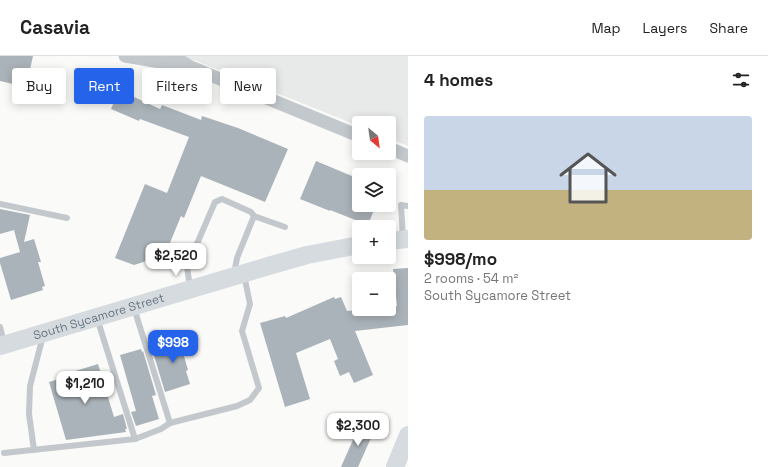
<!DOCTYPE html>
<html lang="en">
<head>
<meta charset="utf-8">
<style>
	:root { --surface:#fff; --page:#f6f6f6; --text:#222; --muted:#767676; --line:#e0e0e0; --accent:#2563eb }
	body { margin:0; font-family:"Space Grotesk",sans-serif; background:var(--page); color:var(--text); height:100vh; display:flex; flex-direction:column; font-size:15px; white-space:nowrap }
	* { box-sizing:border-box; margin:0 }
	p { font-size:13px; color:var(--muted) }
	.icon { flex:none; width:22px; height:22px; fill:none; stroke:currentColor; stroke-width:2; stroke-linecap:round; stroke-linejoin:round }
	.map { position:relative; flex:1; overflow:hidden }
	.side { display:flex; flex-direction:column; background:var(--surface); width:360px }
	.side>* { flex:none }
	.banner { position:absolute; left:12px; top:12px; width:336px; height:36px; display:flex; gap:8px }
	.needle { width:26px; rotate:151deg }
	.tools { position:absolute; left:352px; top:60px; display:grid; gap:8px }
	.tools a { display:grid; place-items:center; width:44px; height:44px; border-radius:4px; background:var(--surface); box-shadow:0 2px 10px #0003; font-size:20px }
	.price { position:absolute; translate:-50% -34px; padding:0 9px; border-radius:8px; background:#fff; color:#222; font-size:13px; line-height:26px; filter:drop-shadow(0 1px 2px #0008) }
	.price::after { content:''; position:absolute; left:50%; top:24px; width:12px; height:9px; margin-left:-6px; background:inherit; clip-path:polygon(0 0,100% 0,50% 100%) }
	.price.current { background:var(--accent); color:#fff }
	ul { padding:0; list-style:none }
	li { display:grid; align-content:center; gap:8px; height:212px; padding:0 16px }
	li+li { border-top:1px solid var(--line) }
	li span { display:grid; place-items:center; height:124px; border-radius:4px; color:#555 }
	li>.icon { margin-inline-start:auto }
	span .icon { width:72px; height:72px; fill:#fffc; stroke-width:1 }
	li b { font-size:17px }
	h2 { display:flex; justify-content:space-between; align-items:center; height:48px; padding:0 16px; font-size:17px }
	.tag { padding:0 14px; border-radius:4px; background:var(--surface); box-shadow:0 2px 10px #0003; font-size:14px; line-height:36px }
	.tag.current { background:var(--accent); color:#fff }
	header { display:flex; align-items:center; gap:24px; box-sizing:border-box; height:56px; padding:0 20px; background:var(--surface); border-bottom:1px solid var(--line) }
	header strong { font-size:19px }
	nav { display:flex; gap:22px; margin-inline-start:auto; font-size:14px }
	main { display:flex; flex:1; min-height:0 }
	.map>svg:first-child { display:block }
	.built { fill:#e8e9e9 }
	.building { fill:#aab3b9 }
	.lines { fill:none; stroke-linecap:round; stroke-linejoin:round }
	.lane { stroke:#c3c8cc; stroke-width:6 }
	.street { stroke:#c3c8cc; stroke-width:13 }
	.secondary { stroke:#d6dbdf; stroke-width:18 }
	.labels { text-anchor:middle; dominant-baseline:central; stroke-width:4; stroke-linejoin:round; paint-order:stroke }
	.street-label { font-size:12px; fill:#657683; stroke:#fff }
</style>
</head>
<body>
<header>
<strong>Casavia</strong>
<nav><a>Map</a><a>Layers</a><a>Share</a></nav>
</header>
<main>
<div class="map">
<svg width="408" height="411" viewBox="0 0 408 411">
	<rect width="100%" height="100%" fill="#fafaf8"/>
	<path class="built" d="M186,0H408V90L389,82V67H359V70L189,2Z"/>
	<g class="building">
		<path d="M0,0H33L26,31L0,25Z"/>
		<path d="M119,34L160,53L162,49L201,64L202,60L238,72L288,93L265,146L201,120L184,162L181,160L165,199L134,209L115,202L145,128L167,137L189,81L140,63L139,65L111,53Z"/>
		<path d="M316,105L359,123V149H376L368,169L330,154V155L300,143Z"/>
		<path d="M0,153L30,159L24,186L34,183L41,206H38L45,230L42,231L43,234L11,244L0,207V202L20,196L14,174L0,178Z"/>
		<path d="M408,212V269L355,275L373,319L354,327L349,316L340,320L334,305L338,303L330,283L296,297L310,343L285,351L260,267L285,260L286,262L334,241L335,243L341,241L347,255L370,253H389V251L397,250L393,213Z"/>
		<path d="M191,282L195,294L183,297L188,314L186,315L190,328L165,336L152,293Z"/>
		<path d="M141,293L142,296L143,295L156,339L152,340L159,363L136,370L131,356L136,355L120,299Z"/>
		<path d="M98,308L114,361L123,358L127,373H125L126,376L66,384L49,326L59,323V320Z"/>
		<path d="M360,368L374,374L371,382L358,411H341Z"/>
	</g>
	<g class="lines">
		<g class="lane">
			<path d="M0,148L67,162"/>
			<path d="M254,160L285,171"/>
			<path d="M403,182L401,149L408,150"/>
			<path d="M190,231L187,211L215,146L222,143L251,156L254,160L237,202L234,218"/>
			<path d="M134,252L170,367"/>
			<path d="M0,271L4,287"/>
			<path d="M135,383L161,373L170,367L237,350L250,344L259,332L242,275L250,248L244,219"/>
			<path d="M34,394L29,358L30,330L43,280"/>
			<path d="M4,397L135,383L97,262"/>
		</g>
		<g class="street">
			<path d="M125,0L185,10"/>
			<path d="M173,0L191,11L359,80"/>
			<path d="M389,92L408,100"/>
		</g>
		<g class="secondary">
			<path d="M389,185L408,183"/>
			<path id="s1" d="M0,290L272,209L307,199L359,189"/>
			<path d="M395,411L408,379"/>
		</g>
	</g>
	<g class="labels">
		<g class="street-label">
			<text stroke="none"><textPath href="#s1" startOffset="103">South Sycamore Street</textPath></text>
		</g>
	</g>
</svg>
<div class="tools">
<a><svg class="needle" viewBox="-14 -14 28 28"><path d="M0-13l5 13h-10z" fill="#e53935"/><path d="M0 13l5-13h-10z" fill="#767676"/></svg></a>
<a><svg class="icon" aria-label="layers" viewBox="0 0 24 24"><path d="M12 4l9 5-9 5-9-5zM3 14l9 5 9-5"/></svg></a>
<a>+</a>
<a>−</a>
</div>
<b class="price" style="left:176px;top:221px">$2,520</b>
<b class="price current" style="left:173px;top:308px">$998</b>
<b class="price" style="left:85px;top:349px">$1,210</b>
<b class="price" style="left:358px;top:391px">$2,300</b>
<div class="banner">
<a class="tag">Buy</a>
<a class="tag current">Rent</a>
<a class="tag">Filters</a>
<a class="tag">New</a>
</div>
</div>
<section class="side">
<h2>4 homes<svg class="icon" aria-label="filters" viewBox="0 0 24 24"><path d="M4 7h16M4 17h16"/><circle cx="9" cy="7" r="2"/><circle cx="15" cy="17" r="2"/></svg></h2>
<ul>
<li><span style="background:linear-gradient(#c9d6e8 60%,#c2b280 0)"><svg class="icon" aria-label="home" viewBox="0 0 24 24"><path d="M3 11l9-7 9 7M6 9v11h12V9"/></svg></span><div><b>$998/mo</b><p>2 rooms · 54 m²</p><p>South Sycamore Street</p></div></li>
</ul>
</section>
</main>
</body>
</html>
